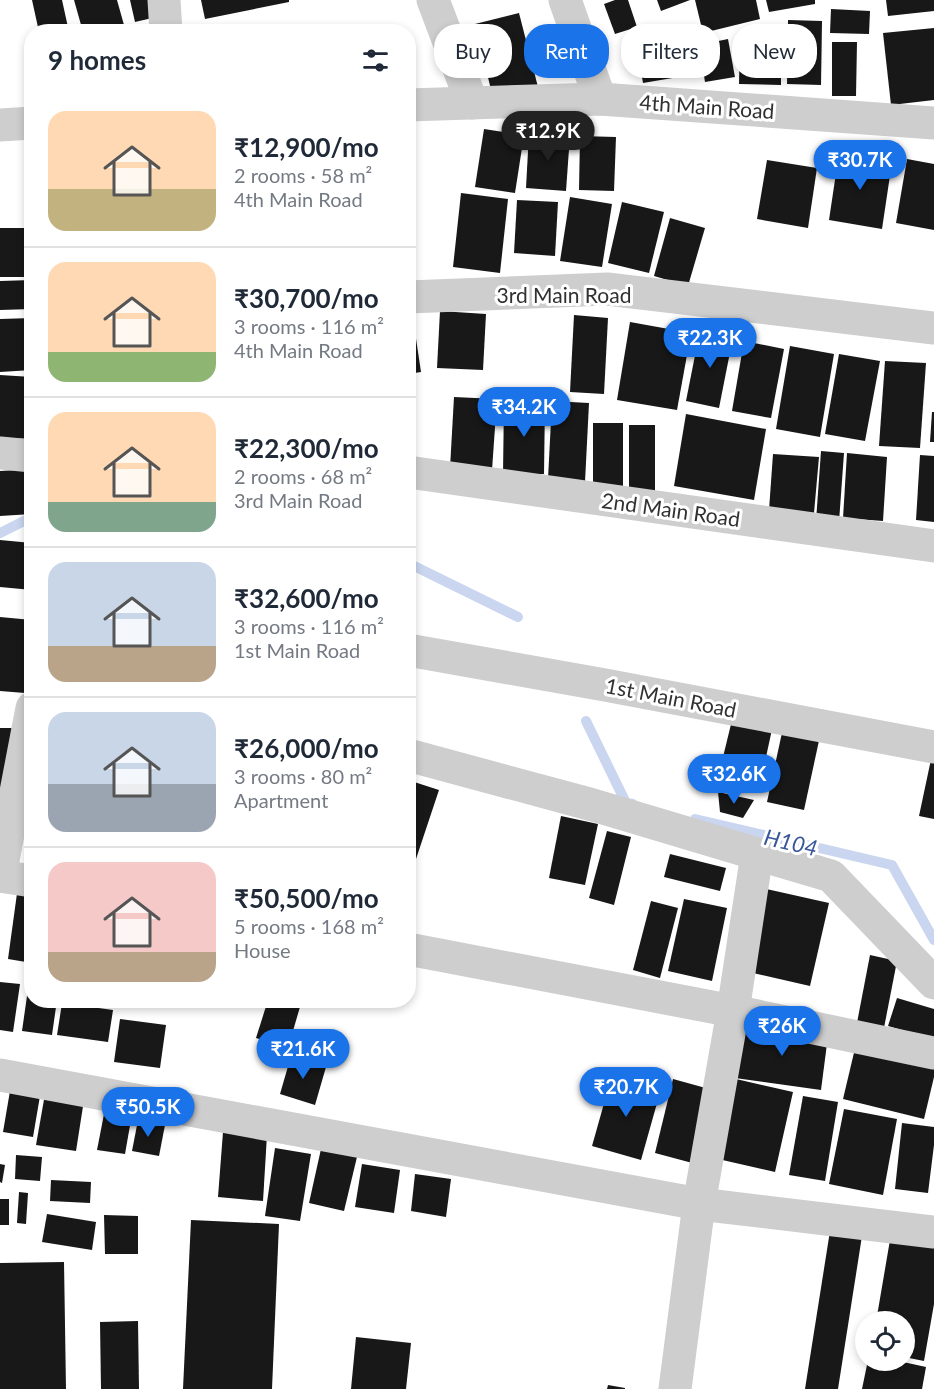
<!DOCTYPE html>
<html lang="en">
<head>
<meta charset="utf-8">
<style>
	:root { --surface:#fff; --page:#f6f6f7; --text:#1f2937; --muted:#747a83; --line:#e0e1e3; --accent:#1a73e8 }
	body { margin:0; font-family:Lato,sans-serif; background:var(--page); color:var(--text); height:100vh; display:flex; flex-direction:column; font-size:22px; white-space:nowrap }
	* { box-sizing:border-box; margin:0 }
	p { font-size:20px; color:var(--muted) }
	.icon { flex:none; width:33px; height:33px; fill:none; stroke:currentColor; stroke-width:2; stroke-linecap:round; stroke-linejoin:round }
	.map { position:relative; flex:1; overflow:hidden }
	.sheet { position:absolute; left:24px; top:24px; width:392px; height:984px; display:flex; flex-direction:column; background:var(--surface); border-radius:24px; box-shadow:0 3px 9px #0003 }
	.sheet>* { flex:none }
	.guide { position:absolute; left:434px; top:24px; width:410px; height:54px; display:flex; gap:12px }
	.controls { position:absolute; left:855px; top:1311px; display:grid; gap:12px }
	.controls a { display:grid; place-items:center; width:60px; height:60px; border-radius:50%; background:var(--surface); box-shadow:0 3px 9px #0003; font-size:30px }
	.price { position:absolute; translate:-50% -51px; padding:0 14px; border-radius:21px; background:var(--accent); color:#fff; font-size:20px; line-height:39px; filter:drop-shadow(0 2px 3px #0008) }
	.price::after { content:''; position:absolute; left:50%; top:36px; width:18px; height:14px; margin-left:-9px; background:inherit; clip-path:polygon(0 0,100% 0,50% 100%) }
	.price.current { background:#222; color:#fff }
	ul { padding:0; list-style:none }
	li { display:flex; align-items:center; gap:18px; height:150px; padding:0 24px }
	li+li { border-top:2px solid var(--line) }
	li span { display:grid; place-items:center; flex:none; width:168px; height:120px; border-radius:18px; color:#555 }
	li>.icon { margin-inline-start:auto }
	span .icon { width:72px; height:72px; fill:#fffc; stroke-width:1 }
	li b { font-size:26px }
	h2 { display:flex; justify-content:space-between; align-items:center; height:72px; padding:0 24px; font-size:26px }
	.chip { padding:0 21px; border-radius:24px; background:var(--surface); box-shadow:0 3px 9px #0003; font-size:21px; line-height:54px }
	.chip.current { background:var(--accent); color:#fff }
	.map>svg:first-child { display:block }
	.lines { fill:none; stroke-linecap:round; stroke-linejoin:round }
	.stream { stroke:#cad6ef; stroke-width:10 }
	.building { fill:#181818 }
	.street { stroke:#cecece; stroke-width:33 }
	.labels { text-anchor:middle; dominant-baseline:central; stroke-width:6; stroke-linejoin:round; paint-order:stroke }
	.street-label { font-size:21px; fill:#313131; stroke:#fff }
	.water-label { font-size:22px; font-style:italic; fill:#38579a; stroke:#fff }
</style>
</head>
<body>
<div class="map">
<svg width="934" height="1389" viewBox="0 0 934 1389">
	<rect width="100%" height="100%" fill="#fff"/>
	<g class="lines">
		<g class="stream">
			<path d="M0,533L28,519"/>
			<path d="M408,563L518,617"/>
			<path d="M586,721L626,803L633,804"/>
			<path d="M695,819L892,865L934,940"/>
		</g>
	</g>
	<g class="building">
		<path d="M32,0H62L69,32H39Z"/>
		<path d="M74,0H117L124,25L101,32H83Z"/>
		<path d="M130,0H158L161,16L135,22Z"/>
		<path d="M201,0H289V2L205,19Z"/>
		<path d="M615,0H628L637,27L615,34L604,4Z"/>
		<path d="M657,0H690L661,11Z"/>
		<path d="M695,0H756L760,19L703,33Z"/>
		<path d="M766,0H815V4L769,12Z"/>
		<path d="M886,0H934V11L888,16Z"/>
		<path d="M831,9L870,11L869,34L830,33Z"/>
		<path d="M519,13L538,87L493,98L475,24Z"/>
		<path d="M788,20L822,21L821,85L787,84Z"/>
		<path d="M331,24V32H292L291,27Z"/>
		<path d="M689,28L696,74L643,83L635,36Z"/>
		<path d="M934,28V100L891,105L883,33Z"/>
		<path d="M740,31L781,32V85L739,84Z"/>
		<path d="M728,39L735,77L705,82L699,45Z"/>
		<path d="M832,42H857L856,96H832Z"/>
		<path d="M484,129L524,135L515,193L475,187Z"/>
		<path d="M529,133L570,135L566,191L526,188Z"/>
		<path d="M580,136L616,137L614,191L579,190Z"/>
		<path d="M839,153L892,162L882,229L829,220Z"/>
		<path d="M907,159L934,164V230L896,223Z"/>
		<path d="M767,160L817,168L808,228L757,219Z"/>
		<path d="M461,193L508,199L500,273L453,267Z"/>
		<path d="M570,197L612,204L602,267L560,261Z"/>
		<path d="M517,200L558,202L555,256L514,253Z"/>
		<path d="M622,202L664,212L649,273L608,263Z"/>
		<path d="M670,218L705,228L688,286L654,276Z"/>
		<rect x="0" y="228" width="32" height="49"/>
		<path d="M32,280V309L0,310V281Z"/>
		<path d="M440,311L486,314L483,370L437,368Z"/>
		<path d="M408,312H412L421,372L408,374Z"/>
		<path d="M574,315L608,318L604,394L570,392Z"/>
		<path d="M32,318V370L0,372V319Z"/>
		<path d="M630,322L691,333L677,410L617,400Z"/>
		<path d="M700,330L733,337L719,408L686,401Z"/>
		<path d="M744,341L784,349L771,418L732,411Z"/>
		<path d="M790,346L834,354L820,437L776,429Z"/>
		<path d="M839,354L880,361L865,441L825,434Z"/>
		<path d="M885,361L926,363L920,448L879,446Z"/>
		<path d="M0,375L32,377V439L0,438Z"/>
		<path d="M454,397L497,399L492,470L450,468Z"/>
		<path d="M504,401H545L544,474H503Z"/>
		<path d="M552,401L589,403L585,482L548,479Z"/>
		<path d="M932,412H934V442H930Z"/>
		<path d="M686,414L766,429L754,500L674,486Z"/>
		<rect x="593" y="423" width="30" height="66"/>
		<rect x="629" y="425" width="26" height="69"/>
		<path d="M821,451L844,453L839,522L816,521Z"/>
		<path d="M847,453L887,457L883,521L843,518Z"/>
		<path d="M773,454L819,457L814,513L769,510Z"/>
		<path d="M920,455L934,456V522L916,520Z"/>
		<path d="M32,469V514L0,516V471Z"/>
		<path d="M0,540L32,543V590L0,587Z"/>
		<path d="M0,617L32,620L25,693L0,691Z"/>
		<path d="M733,716L773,725L764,766L723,757Z"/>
		<path d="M0,728H12L0,803Z"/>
		<path d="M783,728L820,736L804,810L767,802Z"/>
		<path d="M933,750H934V819L919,816Z"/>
		<path d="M408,780L439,790L411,874L408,873Z"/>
		<path d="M718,792L754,800L743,818L720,812Z"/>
		<path d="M561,816L598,824L585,885L549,878Z"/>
		<path d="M607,831L631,837L614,905L589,898Z"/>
		<path d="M670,854L726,868L720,891L664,877Z"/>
		<path d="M18,886L32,888V963L8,959Z"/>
		<path d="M762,888L829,903L810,986L744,971Z"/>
		<path d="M684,899L727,908L712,981L668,971Z"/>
		<path d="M651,901L678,908L660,978L633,970Z"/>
		<path d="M870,955L897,961L883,1033L856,1028Z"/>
		<path d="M0,982L20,984L13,1032L0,1030Z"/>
		<path d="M28,989L32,990V1000H57L52,1035L22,1031Z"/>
		<path d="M897,998L934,1009V1039L888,1026Z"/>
		<path d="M268,1000H302L288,1048L256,1038Z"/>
		<path d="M62,1003L113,1010L108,1042L57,1035Z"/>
		<path d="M120,1019L166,1025L160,1068L114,1062Z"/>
		<path d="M743,1024L828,1036L821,1090L735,1078Z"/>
		<path d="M857,1040L934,1059V1077L924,1119L843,1099Z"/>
		<path d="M291,1056L326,1067L315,1105L280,1094Z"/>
		<path d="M612,1075L661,1089L641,1160L592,1146Z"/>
		<path d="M673,1079L713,1090L696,1164L655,1153Z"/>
		<path d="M736,1079L793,1092L775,1172L718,1159Z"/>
		<path d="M11,1085L41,1090L33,1137L3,1132Z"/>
		<path d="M45,1094L84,1100L76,1151L36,1145Z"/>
		<path d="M803,1096L838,1102L825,1181L789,1175Z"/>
		<path d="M105,1109L132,1114L125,1154L97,1150Z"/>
		<path d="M844,1109L897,1119L883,1195L829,1184Z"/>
		<path d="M138,1120L165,1125L159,1156L132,1151Z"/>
		<path d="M902,1123L934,1127V1145L928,1193L895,1189Z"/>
		<path d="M223,1132L267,1135L263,1201L218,1197Z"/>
		<path d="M275,1148L311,1154L300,1221L265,1216Z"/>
		<path d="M321,1149L357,1157L344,1211L309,1203Z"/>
		<path d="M16,1155L42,1157L40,1181L15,1179Z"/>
		<path d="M0,1164L5,1165L2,1183L0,1182Z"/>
		<path d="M362,1164L400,1170L394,1213L355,1207Z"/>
		<path d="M415,1174L451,1179L446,1217L411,1211Z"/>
		<path d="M51,1180L91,1182L90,1203L50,1201Z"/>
		<path d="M19,1192L28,1193L26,1224L17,1223Z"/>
		<rect x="0" y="1199" width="9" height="26"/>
		<path d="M47,1214L96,1222L92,1250L42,1242Z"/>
		<path d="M104,1215L138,1216V1254H105Z"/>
		<path d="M191,1220L279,1224L272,1389H183Z"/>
		<path d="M830,1231L862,1236L838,1389H805Z"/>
		<path d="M891,1234L934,1241V1304L924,1361L904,1357V1322H876Z"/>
		<path d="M64,1262L66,1389H0V1263Z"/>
		<path d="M138,1321L139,1389H101L100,1322Z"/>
		<path d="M356,1337L411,1343L406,1389H351Z"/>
		<path d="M868,1360H894L926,1367L922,1389H862Z"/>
		<path d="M608,1385L625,1388V1389H607Z"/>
	</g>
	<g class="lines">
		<g class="street">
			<path d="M164,0L166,32"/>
			<path d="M433,0L472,103"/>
			<path d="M565,0L600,99"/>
			<path d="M408,105L600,99L934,123"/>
			<path d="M0,125L32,123"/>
			<path d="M408,297L607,289L934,328"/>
			<path d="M0,453L32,456"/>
			<path d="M408,472L934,546"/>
			<path d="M408,650L605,685L934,747"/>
			<path d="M408,755L593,805L831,876L934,983"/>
			<path d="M757,854L733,1011L699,1204L934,1232"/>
			<path d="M0,876L32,708"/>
			<path d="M0,876L32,881"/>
			<path d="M408,949L733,1011L934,1053"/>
			<path d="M0,1075L699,1204L675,1389"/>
		</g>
	</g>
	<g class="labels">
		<g class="street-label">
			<text transform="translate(707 106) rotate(4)">4th Main Road</text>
			<text x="564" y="294">3rd Main Road</text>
			<text transform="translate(671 509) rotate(8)">2nd Main Road</text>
			<text transform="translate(671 697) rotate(11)">1st Main Road</text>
		</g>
		<g class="water-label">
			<text transform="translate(791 842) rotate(13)">H104</text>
		</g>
	</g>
</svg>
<div class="controls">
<a><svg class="icon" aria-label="locate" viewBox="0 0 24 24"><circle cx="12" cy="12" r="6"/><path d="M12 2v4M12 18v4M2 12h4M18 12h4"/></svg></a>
</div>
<b class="price current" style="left:548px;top:162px">₹12.9K</b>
<b class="price" style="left:860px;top:191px">₹30.7K</b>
<b class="price" style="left:710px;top:369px">₹22.3K</b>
<b class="price" style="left:524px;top:438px">₹34.2K</b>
<b class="price" style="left:734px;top:805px">₹32.6K</b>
<b class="price" style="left:782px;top:1057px">₹26K</b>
<b class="price" style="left:303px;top:1080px">₹21.6K</b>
<b class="price" style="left:626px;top:1118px">₹20.7K</b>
<b class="price" style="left:148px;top:1138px">₹50.5K</b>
<div class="guide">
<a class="chip">Buy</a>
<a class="chip current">Rent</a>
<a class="chip">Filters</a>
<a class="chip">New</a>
</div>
<section class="sheet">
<h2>9 homes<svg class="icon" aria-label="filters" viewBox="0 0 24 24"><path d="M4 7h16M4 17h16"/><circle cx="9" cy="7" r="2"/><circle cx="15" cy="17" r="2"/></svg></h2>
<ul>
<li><span style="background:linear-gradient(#ffd9b3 65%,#c2b280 0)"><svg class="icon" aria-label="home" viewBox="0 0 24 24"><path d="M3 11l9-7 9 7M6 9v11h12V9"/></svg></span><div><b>₹12,900/mo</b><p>2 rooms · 58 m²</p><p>4th Main Road</p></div></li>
<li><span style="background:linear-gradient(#ffd9b3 75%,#8fb573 0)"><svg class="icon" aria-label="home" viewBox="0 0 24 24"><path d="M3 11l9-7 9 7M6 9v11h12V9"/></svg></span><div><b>₹30,700/mo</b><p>3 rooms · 116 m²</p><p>4th Main Road</p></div></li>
<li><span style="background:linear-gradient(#ffd9b3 75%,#7fa58c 0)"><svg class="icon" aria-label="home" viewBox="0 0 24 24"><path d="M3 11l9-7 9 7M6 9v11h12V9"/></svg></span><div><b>₹22,300/mo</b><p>2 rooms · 68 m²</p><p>3rd Main Road</p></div></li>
<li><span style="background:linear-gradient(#c9d6e8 70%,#b9a48a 0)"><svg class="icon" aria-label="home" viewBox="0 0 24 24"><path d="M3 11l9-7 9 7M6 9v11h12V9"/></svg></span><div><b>₹32,600/mo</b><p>3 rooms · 116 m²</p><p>1st Main Road</p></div></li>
<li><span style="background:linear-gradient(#c9d6e8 60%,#9aa5b1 0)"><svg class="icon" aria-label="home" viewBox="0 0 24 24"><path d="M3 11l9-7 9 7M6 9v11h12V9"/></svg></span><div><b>₹26,000/mo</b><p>3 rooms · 80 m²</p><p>Apartment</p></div></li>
<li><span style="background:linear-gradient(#f6c9c9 75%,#b9a48a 0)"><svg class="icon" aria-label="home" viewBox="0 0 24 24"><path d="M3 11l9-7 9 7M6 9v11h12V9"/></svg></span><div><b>₹50,500/mo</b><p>5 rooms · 168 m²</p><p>House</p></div></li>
</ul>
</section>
</div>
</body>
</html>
